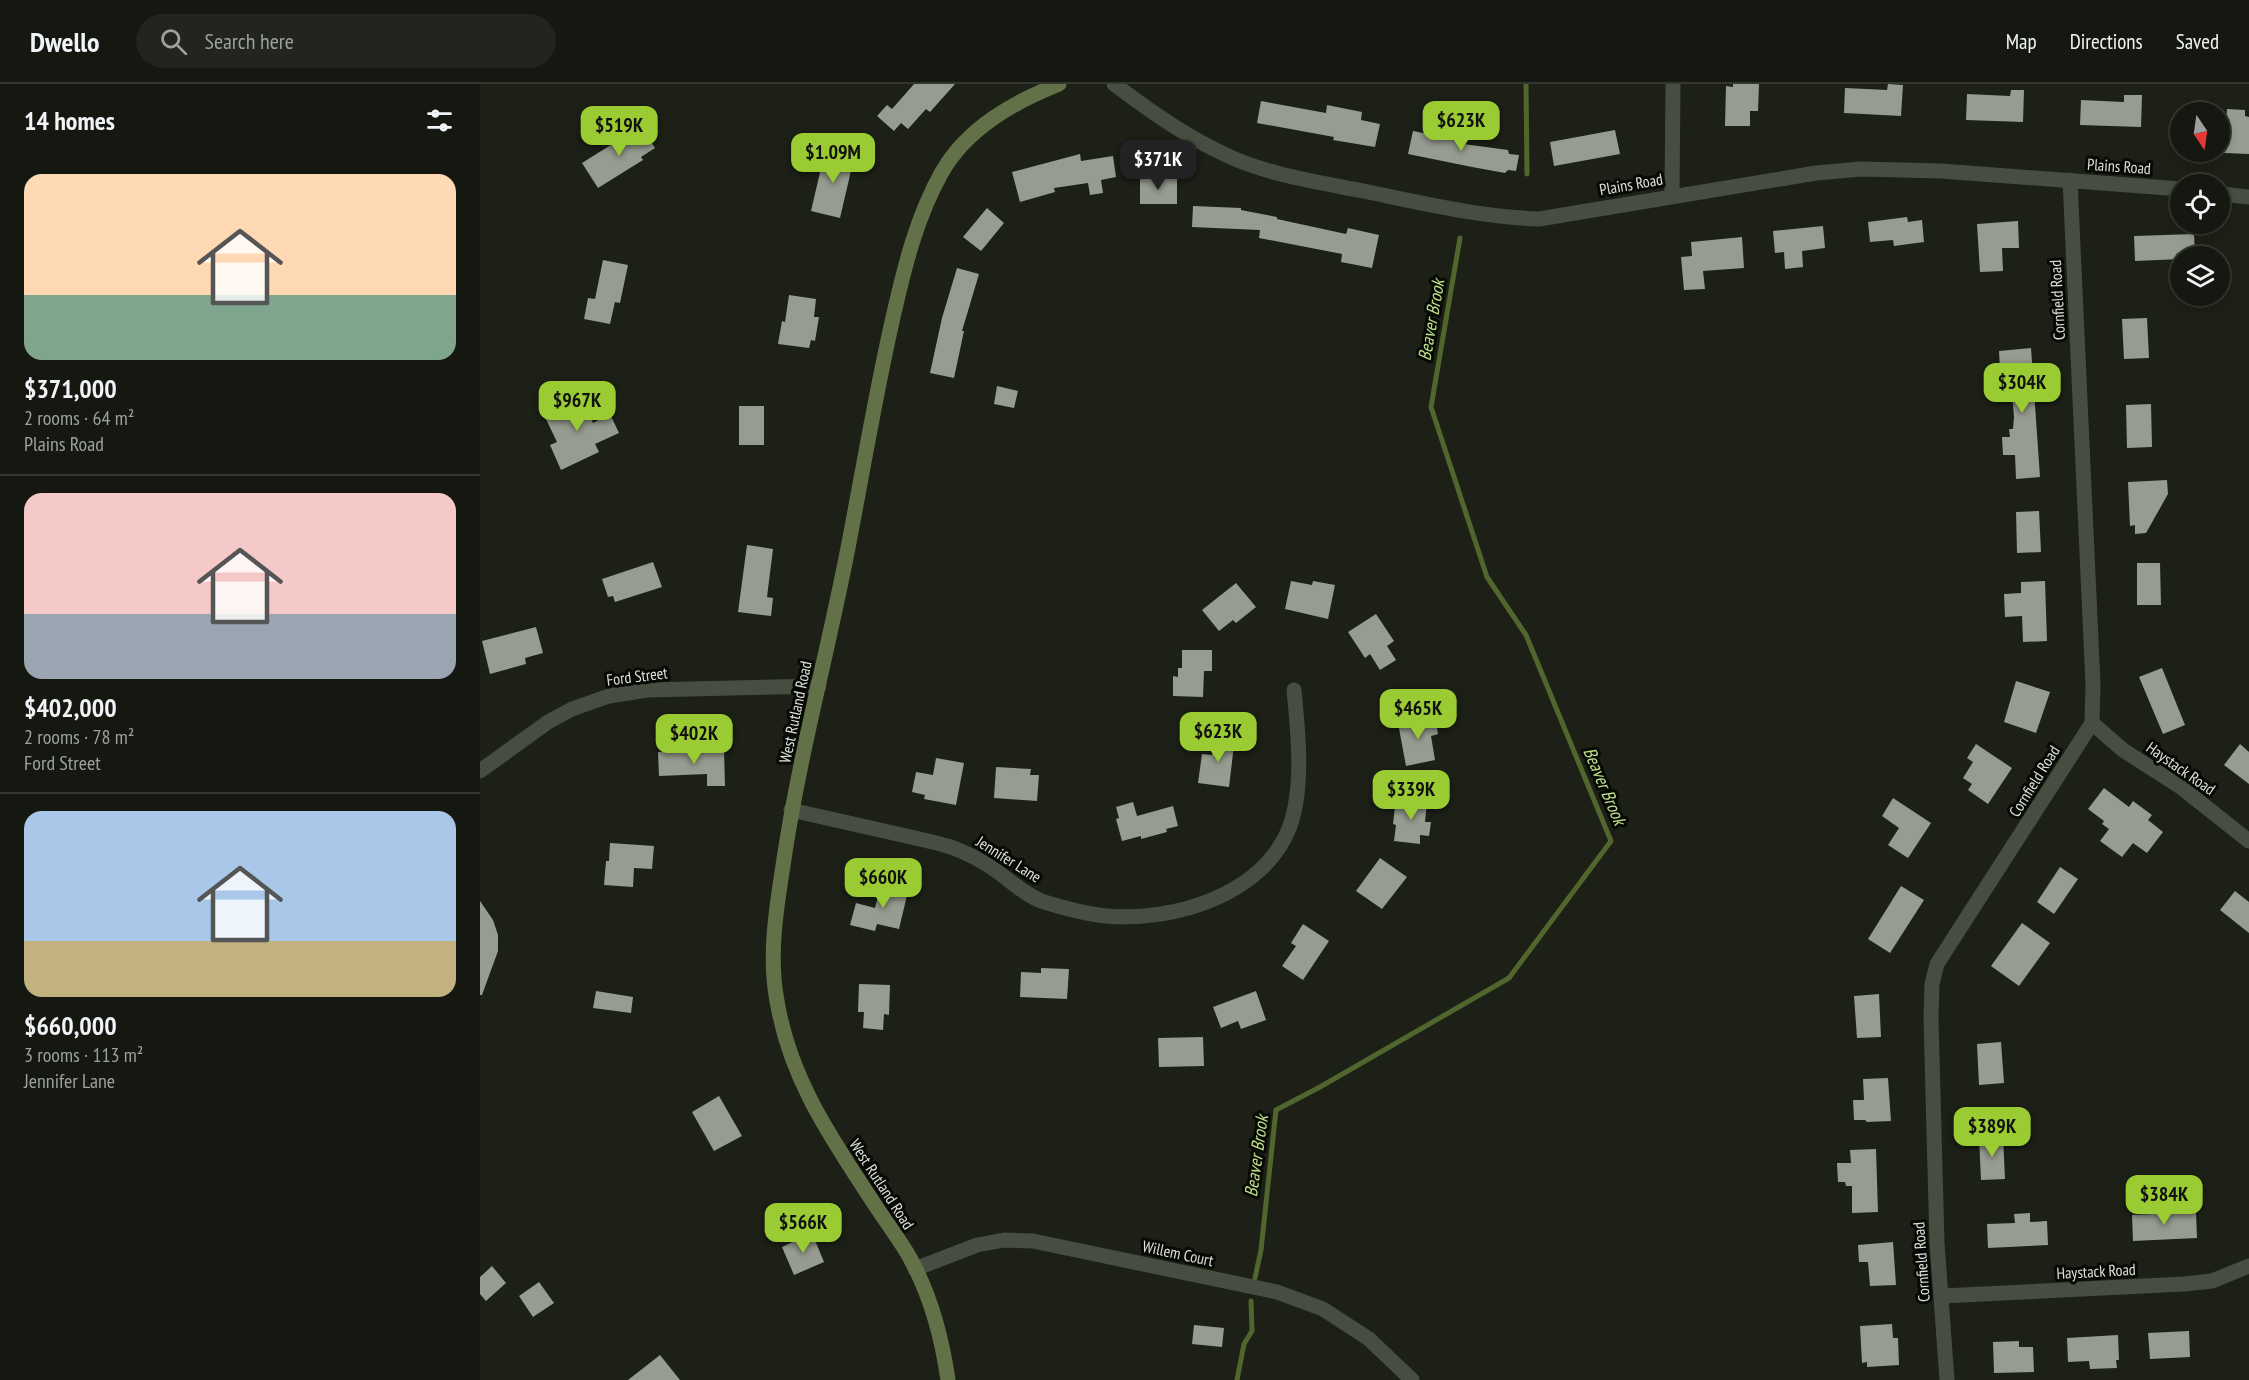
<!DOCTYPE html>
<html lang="en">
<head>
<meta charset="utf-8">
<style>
	:root { --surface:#151810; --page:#22251e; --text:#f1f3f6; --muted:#9da09f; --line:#343730; --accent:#9bcb33 }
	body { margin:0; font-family:"PT Sans Narrow",sans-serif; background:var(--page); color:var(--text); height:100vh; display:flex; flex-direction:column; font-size:22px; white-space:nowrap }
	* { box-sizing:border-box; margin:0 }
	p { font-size:20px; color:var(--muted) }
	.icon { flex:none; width:33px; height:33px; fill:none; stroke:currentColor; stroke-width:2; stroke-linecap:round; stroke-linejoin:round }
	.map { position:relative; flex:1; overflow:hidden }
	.drawer { display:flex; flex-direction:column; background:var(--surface); width:480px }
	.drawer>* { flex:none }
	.needle { width:39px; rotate:167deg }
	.fabs { position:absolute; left:1690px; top:18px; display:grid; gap:12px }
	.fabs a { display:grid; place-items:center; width:60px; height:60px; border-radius:50%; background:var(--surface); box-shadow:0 3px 9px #0003,0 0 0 2px var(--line); font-size:30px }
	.price { position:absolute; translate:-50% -51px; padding:0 14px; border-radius:12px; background:var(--accent); color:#111; font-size:20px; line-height:39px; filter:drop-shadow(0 2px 3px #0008) }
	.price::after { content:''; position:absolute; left:50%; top:36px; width:18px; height:14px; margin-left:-9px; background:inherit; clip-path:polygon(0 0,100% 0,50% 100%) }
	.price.active { background:#222; color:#fff }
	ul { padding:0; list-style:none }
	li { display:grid; align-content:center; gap:12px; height:318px; padding:0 24px }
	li+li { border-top:2px solid var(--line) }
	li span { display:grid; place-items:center; height:186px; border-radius:18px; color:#555 }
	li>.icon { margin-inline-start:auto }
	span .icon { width:108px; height:108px; fill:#fffc; stroke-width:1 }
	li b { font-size:26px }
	h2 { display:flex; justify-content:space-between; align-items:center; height:72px; padding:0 24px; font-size:26px }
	header { display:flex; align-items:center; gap:36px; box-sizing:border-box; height:84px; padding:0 30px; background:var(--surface); border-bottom:2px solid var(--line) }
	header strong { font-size:28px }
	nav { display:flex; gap:33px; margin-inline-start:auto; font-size:21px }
	.search { width:420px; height:54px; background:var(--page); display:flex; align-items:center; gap:15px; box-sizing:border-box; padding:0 21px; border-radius:33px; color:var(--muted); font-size:22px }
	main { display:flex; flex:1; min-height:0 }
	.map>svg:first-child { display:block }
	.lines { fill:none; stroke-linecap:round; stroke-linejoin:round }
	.stream { stroke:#51662d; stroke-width:5 }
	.building { fill:#969c8f }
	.minor { stroke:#484d41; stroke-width:15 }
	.secondary { stroke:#627147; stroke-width:15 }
	.labels { text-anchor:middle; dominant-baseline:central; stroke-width:6; stroke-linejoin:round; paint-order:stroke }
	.street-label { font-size:16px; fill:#dde0d9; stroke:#070905 }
	.water-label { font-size:18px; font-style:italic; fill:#bfe08c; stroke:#070905 }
</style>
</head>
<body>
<header>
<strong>Dwello</strong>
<div class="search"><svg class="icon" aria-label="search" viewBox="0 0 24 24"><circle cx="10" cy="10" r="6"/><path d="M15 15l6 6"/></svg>Search here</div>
<nav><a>Map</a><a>Directions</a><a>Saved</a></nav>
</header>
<main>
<section class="drawer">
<h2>14 homes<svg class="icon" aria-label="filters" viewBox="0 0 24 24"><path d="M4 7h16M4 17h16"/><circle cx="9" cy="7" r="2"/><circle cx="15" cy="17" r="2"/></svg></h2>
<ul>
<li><span style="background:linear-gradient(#ffd9b3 65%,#7fa58c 0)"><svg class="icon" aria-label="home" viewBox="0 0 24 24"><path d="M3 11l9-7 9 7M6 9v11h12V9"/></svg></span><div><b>$371,000</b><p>2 rooms · 64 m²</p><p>Plains Road</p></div></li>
<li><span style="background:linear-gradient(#f6c9c9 65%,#9aa5b1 0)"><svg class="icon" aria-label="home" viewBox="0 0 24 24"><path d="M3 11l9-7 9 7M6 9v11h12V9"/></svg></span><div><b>$402,000</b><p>2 rooms · 78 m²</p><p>Ford Street</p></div></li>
<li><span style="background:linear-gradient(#a9c7e8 70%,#c2b280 0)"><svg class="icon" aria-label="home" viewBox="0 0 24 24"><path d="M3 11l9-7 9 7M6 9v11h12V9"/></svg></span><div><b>$660,000</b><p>3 rooms · 113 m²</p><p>Jennifer Lane</p></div></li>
</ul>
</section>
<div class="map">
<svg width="1769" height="1296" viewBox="0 0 1769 1296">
	<rect width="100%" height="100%" fill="#1c2016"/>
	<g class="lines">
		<g class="stream">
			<path d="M1046,0L1047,90"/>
			<path d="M775,1194L781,1166L796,1026L840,1003L1029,894L1131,757L1046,551L1007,493L951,323L980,154"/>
			<path d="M757,1296L764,1260L772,1247L771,1217"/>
		</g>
	</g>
	<g class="building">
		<path d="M434,0H475L450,28L446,25L428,45L421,39L414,47L397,32L407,21L412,25Z"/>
		<path d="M1253,0H1279L1278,27H1270V42H1245L1246,2L1253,3Z"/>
		<path d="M1408,0L1423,1L1421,32L1364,29L1365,4L1407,6Z"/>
		<path d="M1531,6H1544L1543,38L1486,36L1487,10L1530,12Z"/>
		<path d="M1644,11H1662L1661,43L1600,41L1601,16L1644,18Z"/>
		<path d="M781,17L846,29L847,21L882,28L881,36L900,40L895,63L853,56L854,53L777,39Z"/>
		<path d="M1747,25L1765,26V32L1769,33V70L1744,69Z"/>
		<path d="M955,41L969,44L968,54L977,55L976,59L1028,66L1029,70L1039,71L1036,87L1028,86L1025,89L992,83L928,70L933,47L953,51Z"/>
		<path d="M161,42L175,64L161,73L163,76L118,104L102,79Z"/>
		<path d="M1135,46L1140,70L1074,82L1070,58Z"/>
		<path d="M345,67L374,74L360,134L331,127Z"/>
		<path d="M600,70L601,77L633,72L636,93L621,96L623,109L610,111L608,99L574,104L575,108L540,118L532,88Z"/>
		<rect x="660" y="94" width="37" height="26"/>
		<path d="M713,122L761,124V126L797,133V135L866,150L868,144L899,151L892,184L861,178L862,170L779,154L780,146L712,143Z"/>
		<path d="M507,124L524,139L501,167L483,153Z"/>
		<path d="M1427,133L1428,138L1442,136L1444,158L1414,162L1413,156L1390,158L1388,138Z"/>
		<path d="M1538,137L1539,164H1522L1523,187L1500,188L1497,140Z"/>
		<path d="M1343,142L1345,164L1322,167L1323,183L1305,185L1304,168L1295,169L1293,147Z"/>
		<path d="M1714,150L1715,172H1701V175L1655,177L1654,152Z"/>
		<path d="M1262,153L1264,184L1223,187L1225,205L1204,206L1201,173L1212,172L1211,158Z"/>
		<path d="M123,176L148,181L140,219L135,218L130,240L104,235L108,214L115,215Z"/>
		<path d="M477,184L499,190L482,247H484L474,294L450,289L462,234Z"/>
		<path d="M309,211L336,215L334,233H339L335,257L331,256L329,264L298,260L302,237L305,238Z"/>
		<path d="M1667,234L1669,274L1644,275L1642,235Z"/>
		<path d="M1551,264L1560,393L1536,395L1535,371H1523L1522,353H1530L1529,345H1533L1534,333L1530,284L1520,285L1519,267Z"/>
		<path d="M517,302L538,307L534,324L514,320Z"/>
		<path d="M96,313L98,317L102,316L113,339L130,330L139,349L115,360L119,368L81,386L70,361L77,358L63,329Z"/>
		<path d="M1671,320L1672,363L1647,364L1646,321Z"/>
		<rect x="259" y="322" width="25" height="39"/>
		<path d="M1687,396L1688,410L1666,449L1655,450V441L1650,442L1648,398Z"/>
		<path d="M1559,427L1561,468L1537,469L1536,428Z"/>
		<path d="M267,461L293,465L287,513L293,514L291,532L258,528Z"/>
		<path d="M173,478L182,503L135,518L133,512L128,513L122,495Z"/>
		<path d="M1657,479H1680L1681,521H1657Z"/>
		<path d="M811,497L832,501L833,497L855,501L848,535L805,525Z"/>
		<path d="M1565,497L1567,557L1543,558L1542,532L1525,533L1524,510L1541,509V498Z"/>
		<path d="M756,499L776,523L756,539L753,536L739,547L722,526Z"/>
		<path d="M896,530L914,557L907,562L916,576L900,586L890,570L885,574L868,548Z"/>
		<path d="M56,543L63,569L45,574L46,580L10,590L2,557Z"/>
		<path d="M702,566H732V587H724L723,613L693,612V592L698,593V584H702Z"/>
		<path d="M1682,584L1705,641L1683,650L1659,593Z"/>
		<path d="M1536,597L1570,608L1556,649L1524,638Z"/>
		<path d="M955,632L958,650L951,652L955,676L926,682L918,639Z"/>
		<path d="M735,651L755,653L749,703L718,699L722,670L732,671Z"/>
		<path d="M1496,660L1532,684L1508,720L1488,706L1492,700L1483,694L1493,678L1487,674Z"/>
		<path d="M1760,660L1769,668V700L1744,681Z"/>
		<path d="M244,666L245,702H227V690L179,692L178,668Z"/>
		<path d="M456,674L484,679L476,721L444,715L445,711L432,708L436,688L453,691Z"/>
		<path d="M516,683L551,685L550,691H559L557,717L514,714Z"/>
		<path d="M1624,704L1649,723L1653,717L1672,731L1668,736L1683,748L1667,769L1653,759L1642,773L1620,757L1629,745L1622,740L1624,737L1608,725Z"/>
		<path d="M916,714L947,718L945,738H951L949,752L940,751V760L914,757L916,741L913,740Z"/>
		<path d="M1413,714L1451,739L1428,774L1408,761L1419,744L1402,732Z"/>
		<path d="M653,718L657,732L693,722L698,742L686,745L687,748L661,755V752L642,757L636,735L639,734L636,723Z"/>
		<path d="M130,759L174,762L172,785L154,784L153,803L124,801L126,777H129Z"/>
		<path d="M900,774L927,793L902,825L876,807Z"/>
		<path d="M1580,783L1598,795L1574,830L1557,818Z"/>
		<path d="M402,797L429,803L419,845L397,840L395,847L370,841L376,819L395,824Z"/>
		<path d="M1421,802L1444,816L1410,869L1388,855Z"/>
		<path d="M1755,807L1769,818V849L1740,826Z"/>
		<path d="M0,817L13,836L18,851V867L2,911H0Z"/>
		<path d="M1542,839L1570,859L1539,902L1511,882Z"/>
		<path d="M823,840L849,857L823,896L802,882L816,862L811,859Z"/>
		<path d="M561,884L589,885L587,915L540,913L541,888L561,889Z"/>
		<path d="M379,900L410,901L409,931L404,930L403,946L383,944L384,928H378Z"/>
		<path d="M116,907L153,913L151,929L113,924Z"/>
		<path d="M776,907L786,936L761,945L758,937L741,944L733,923Z"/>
		<path d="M1399,910L1401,953L1377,954L1374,912Z"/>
		<path d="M723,953L724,982L679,983L678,954Z"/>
		<path d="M1521,958L1524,999L1499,1001L1497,960Z"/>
		<path d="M1408,994L1411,1037L1387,1038L1385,1036H1374L1373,1016H1384L1383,995Z"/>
		<path d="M239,1012L262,1052L234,1067L212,1028Z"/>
		<path d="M1523,1052L1525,1095L1501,1096L1499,1053Z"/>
		<path d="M1396,1065L1398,1128L1372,1129V1102H1366L1365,1098H1358L1357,1079H1371L1370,1066Z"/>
		<path d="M1716,1128L1717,1154L1653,1157L1652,1131Z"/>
		<path d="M1550,1129V1138L1567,1137L1568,1161L1508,1164L1507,1140L1535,1139L1534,1130Z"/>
		<path d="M332,1149L344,1178L314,1191L302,1163Z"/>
		<path d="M1413,1158L1416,1201L1390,1202L1388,1178H1379L1378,1161Z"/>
		<path d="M12,1182L26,1199L6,1217L0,1210V1193Z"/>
		<path d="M59,1198L74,1219L53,1233L39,1212Z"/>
		<path d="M1412,1240L1413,1254H1418L1419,1281L1387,1283V1278L1382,1279L1380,1242Z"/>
		<path d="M714,1241L744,1244L742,1263L712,1260Z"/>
		<path d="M1709,1247L1710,1273L1670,1275L1668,1249Z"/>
		<path d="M1638,1251L1639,1276H1636L1637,1284L1610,1285L1609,1277L1588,1278L1587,1254Z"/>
		<path d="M1539,1257V1263H1553L1554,1288L1514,1289L1513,1258Z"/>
		<path d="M180,1271L200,1296H148Z"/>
	</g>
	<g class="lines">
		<g class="minor">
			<path d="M634,0C670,27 705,52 746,71C788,91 838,98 883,107C942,119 1000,133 1059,135L1336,89L1381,85L1461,87L1701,105"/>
			<path d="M1740,110L1769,113"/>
			<path d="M1192,112L1193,0"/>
			<path d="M1612,639L1643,666L1702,704L1769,757"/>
			<path d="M0,687L68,638L92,625L129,612L167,606L339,602"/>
			<path d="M311,726C348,734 385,743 422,751C438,755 455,758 471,763C487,769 501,776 515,786C531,797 546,812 564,818C584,824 606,830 626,832C694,838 784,811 810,742C824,702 818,648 814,606"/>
			<path d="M435,1185L497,1161L524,1156L553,1157L797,1208L843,1225L889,1255L932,1296"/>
			<path d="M1462,1212L1704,1200L1732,1197L1769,1182"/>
			<path d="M1467,1296L1457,1159L1451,935L1452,900L1457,880L1612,639L1613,600L1590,96"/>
		</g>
		<path class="secondary" d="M468,1296C462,1254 451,1212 430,1174C420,1156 406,1138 395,1121C352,1055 310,996 297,917C288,870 297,821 304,775C319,674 346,575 366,474C382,393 395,311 414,229C425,181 437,132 462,88C487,44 534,18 579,0"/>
	</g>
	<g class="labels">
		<g class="street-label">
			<text transform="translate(1639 82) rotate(4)">Plains Road</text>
			<text transform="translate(1151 100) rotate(-10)">Plains Road</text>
			<text transform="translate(1577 216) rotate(-93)">Cornfield Road</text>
			<text transform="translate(157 592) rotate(-7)">Ford Street</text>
			<text transform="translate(315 628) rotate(-78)">West Rutland Road</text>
			<text transform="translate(1701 684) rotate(35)">Haystack Road</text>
			<text transform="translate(1554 697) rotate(-58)">Cornfield Road</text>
			<text transform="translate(529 775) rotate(32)">Jennifer Lane</text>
			<text transform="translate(402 1100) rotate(57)">West Rutland Road</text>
			<text transform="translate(698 1169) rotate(12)">Willem Court</text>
			<text transform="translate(1441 1178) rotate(-94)">Cornfield Road</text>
			<text transform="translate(1616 1187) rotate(-3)">Haystack Road</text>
		</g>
		<g class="water-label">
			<text transform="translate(951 236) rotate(-80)">Beaver Brook</text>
			<text transform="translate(1125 702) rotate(67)">Beaver Brook</text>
			<text transform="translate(776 1072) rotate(-82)">Beaver Brook</text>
		</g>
	</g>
</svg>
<div class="fabs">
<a><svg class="needle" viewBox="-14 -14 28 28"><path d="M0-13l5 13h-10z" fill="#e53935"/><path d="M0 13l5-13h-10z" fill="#9da09f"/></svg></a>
<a><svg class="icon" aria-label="locate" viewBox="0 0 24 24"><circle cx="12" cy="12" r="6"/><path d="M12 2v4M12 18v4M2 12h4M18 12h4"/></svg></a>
<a><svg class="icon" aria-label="layers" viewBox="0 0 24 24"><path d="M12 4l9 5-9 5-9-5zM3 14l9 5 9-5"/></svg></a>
</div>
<b class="price" style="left:981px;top:68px">$623K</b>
<b class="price" style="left:139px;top:73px">$519K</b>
<b class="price" style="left:353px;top:100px">$1.09M</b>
<b class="price active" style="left:678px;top:107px">$371K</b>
<b class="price" style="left:1542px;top:330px">$304K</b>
<b class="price" style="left:97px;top:348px">$967K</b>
<b class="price" style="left:938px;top:656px">$465K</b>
<b class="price" style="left:738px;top:679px">$623K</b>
<b class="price" style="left:214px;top:681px">$402K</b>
<b class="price" style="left:931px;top:737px">$339K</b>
<b class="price" style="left:403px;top:825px">$660K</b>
<b class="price" style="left:1512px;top:1074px">$389K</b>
<b class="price" style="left:1684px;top:1142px">$384K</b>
<b class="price" style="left:323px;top:1170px">$566K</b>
</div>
</main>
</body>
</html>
